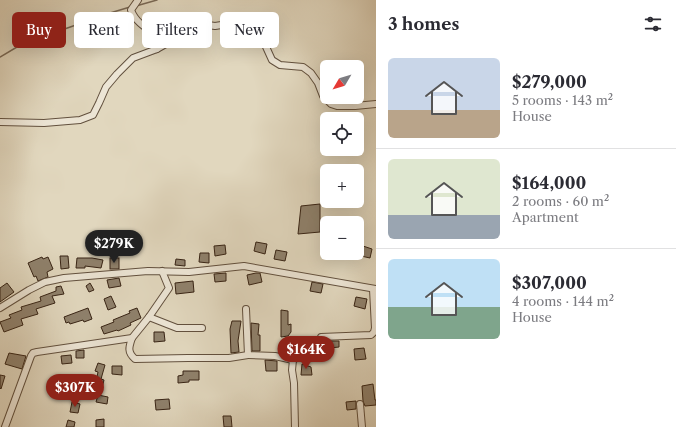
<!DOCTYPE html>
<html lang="en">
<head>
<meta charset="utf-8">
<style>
	:root { --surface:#fff; --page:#f2f2f3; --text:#2b2b33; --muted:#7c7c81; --line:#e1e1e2; --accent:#8f2418 }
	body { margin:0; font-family:"Libre Caslon Text",serif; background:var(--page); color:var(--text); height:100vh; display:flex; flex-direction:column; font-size:15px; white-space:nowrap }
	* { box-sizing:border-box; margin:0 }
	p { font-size:13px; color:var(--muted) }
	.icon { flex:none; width:22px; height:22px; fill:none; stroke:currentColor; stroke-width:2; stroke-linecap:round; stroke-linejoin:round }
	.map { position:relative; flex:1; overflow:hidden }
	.side { display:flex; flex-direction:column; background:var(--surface); width:300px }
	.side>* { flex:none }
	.guide { position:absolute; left:12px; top:12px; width:304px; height:36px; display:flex; gap:8px }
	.needle { width:26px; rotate:232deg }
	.buttons { position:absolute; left:320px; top:60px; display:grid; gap:8px }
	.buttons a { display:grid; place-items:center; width:44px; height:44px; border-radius:6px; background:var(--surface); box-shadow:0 4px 16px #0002; font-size:20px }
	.price { position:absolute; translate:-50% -34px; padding:0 9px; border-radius:14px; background:var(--accent); color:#fff; font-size:13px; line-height:26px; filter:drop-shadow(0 1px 2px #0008) }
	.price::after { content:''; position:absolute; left:50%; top:24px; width:12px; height:9px; margin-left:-6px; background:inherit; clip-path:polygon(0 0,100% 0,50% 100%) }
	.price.current { background:#222; color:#fff }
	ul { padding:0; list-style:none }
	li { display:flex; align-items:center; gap:12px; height:100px; padding:0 12px }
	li+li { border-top:1px solid var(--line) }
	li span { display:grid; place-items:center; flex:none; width:112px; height:80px; border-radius:6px; color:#555 }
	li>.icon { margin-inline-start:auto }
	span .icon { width:48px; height:48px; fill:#fffc; stroke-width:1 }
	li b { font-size:17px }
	h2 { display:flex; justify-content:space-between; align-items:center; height:48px; padding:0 12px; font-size:17px }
	.tag { padding:0 14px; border-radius:6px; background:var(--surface); box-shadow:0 4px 16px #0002; font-size:14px; line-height:36px }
	.tag.current { background:var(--accent); color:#fff }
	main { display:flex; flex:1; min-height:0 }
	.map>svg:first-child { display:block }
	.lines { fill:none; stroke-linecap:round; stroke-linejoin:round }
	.stream { stroke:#7a6a57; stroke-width:1.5 }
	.building { fill:#8f816c; stroke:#372314 }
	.minor-casing { stroke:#62503e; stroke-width:8 }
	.minor { stroke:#ece5d5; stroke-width:6 }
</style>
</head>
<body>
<main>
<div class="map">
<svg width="376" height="427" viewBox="0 0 376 427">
	<rect width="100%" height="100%" fill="#e1d7be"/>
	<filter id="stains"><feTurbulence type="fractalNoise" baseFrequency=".005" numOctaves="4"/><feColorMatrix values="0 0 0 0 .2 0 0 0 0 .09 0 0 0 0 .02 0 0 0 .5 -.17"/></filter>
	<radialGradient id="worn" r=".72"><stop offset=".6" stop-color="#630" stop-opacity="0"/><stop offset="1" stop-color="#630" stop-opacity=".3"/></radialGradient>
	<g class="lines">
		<g class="stream">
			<path d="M136,6L157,0"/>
			<path d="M0,57L22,44L110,13L130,7"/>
		</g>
	</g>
	<g class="building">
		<path d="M320,204V232L298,234L301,206Z"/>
		<path d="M256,242L267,244L265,254L254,251Z"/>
		<path d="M225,245L226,254L215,256L214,246Z"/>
		<path d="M363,246L372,249L370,258L361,256Z"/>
		<path d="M276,250L287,252L285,261L274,259Z"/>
		<path d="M200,253H209V263L199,262Z"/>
		<path d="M60,256H68L69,268L61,269Z"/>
		<path d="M42,257L43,259L48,257L53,269L47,272L48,277L38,281L36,276L34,277L28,263Z"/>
		<path d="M77,258H92L103,260L101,268L85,266V268H76Z"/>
		<rect x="110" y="258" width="9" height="11"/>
		<path d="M176,259L185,260V266L175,265Z"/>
		<path d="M226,273V281L215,282L214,274Z"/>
		<path d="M256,273H260L262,282L249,285L247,275Z"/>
		<path d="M119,278L121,286L109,288L107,280Z"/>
		<path d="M193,281L194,292L176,294L175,283Z"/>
		<path d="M312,282L323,284L321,293L310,291Z"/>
		<path d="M7,283L14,292L0,302V288Z"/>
		<path d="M90,283L94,290L89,292L86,286Z"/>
		<path d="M61,286L64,294L52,296L55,303L36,309L38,314L21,319L23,325L4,332L0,322L11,318L9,315L22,310L21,307L41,301L40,297L56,291V287Z"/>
		<path d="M111,296L116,307L108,310L104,299Z"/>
		<path d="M356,297L367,299L365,309L354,306Z"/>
		<path d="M88,308L92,319L84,322L83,320L70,324L69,322L66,323L64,317Z"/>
		<path d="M137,308L141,318L130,323L131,325L118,331L117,330L104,334L101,327L114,322L113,320L130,313L129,311Z"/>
		<path d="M281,310L288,311V325L291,324V332L288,336L281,337Z"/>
		<path d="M232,321H241L238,341L239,352L231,353L230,329Z"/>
		<path d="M251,323L259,324L258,335H260V351H252Z"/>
		<path d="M154,332H164L165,341L154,342Z"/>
		<path d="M330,341H339V347L330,348Z"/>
		<path d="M364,348L366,359L355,360L354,349Z"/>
		<path d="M84,350V358H76V351Z"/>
		<path d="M9,353L26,356L22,369L5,364Z"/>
		<path d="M71,355L72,363L62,364L61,356Z"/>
		<path d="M265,360L277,361V371H266Z"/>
		<path d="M98,363L105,365L101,379L104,380L102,388L95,386L98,372L95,371Z"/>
		<path d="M302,364L311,367L312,375H301Z"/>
		<path d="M112,366H122V375L112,374Z"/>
		<path d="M183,371H199V380H189V382L178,383V376L183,375Z"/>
		<path d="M0,375L5,376L1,389L0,388Z"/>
		<path d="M66,380L74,382L71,393L58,390L56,397L50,395L53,384L64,387Z"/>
		<path d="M373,384L375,400H376V405L365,406L363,401L362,386Z"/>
		<path d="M98,395L108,397L107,404L96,402Z"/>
		<path d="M169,399L170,409L156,410L155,400Z"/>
		<path d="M356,401V409L347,410L346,402Z"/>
		<path d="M72,402L80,404L78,413L70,412Z"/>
		<path d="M223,416H231L232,427H224Z"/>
		<path d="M104,419V427H96V420Z"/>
		<path d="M68,420L75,422L74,427H66Z"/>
	</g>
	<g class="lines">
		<defs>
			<g id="minor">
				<path d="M157,49L182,35L208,25L215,26L228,24H250L256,25L272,60L280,65L303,67L311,73L318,83L323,96L331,104L337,106H355L376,104"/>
				<path d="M0,122L44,123L80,120L93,115L99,103L106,87L117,74L133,58L157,49L162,39C150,30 136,24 131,10L138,0"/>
				<path d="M0,308L29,290L45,282L64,278L148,271L189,272L244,266L376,289"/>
				<path d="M246,309L248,355L275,356L293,360"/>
				<path d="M149,317L177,328H202"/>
				<path d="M132,338C129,347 127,352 135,359L188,358H229L248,355"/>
				<path d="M360,404L362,427"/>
				<path d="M5,427L31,356L33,353L37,352L132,338L149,317L169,288L162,271"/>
				<path d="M295,427L294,383L292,370L293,360L302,355L319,352L321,337L371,335L374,332L375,328L373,289"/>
			</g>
		</defs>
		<use href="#minor" class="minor-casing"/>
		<use href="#minor" class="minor"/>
	</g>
	<rect width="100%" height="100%" filter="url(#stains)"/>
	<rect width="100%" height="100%" fill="url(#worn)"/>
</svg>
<div class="buttons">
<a><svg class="needle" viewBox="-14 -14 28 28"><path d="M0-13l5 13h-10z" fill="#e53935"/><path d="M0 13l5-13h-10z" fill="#7c7c81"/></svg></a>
<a><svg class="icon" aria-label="locate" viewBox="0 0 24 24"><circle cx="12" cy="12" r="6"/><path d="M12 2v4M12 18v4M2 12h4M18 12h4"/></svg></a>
<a>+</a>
<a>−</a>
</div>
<b class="price current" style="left:114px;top:264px">$279K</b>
<b class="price" style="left:306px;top:370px">$164K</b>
<b class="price" style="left:75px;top:408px">$307K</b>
<div class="guide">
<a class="tag current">Buy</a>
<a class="tag">Rent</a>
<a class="tag">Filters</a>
<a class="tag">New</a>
</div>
</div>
<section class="side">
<h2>3 homes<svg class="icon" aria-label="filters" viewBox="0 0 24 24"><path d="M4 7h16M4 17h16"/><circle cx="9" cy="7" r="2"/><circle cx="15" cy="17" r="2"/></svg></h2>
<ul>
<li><span style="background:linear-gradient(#c9d6e8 65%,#b9a48a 0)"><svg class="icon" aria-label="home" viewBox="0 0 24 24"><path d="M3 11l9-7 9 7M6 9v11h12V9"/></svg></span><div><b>$279,000</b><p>5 rooms · 143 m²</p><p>House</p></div></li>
<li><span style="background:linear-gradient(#dfe7d0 70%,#9aa5b1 0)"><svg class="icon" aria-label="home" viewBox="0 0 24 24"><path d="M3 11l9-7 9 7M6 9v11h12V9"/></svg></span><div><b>$164,000</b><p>2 rooms · 60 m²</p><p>Apartment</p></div></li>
<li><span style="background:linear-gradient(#bfe0f5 60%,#7fa58c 0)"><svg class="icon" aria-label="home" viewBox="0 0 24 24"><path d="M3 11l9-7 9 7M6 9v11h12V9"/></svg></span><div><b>$307,000</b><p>4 rooms · 144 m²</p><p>House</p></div></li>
</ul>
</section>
</main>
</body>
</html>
